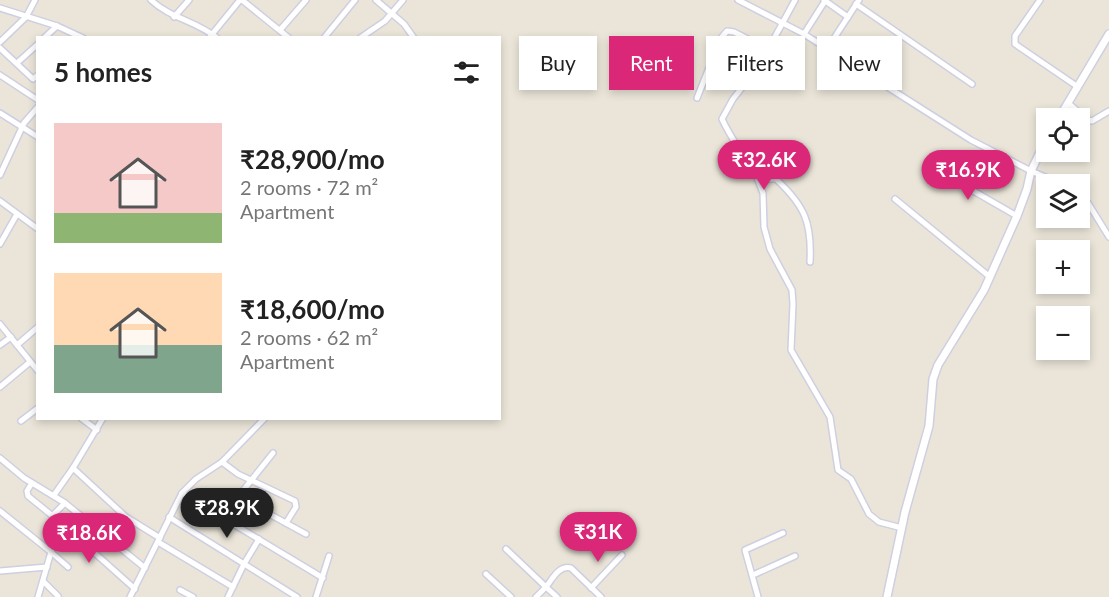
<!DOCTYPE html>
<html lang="en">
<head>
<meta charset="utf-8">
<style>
	:root { --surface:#fff; --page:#f6f6f6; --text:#222; --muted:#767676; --accent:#db2777 }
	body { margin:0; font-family:Lato,sans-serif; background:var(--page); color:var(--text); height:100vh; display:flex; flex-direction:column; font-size:22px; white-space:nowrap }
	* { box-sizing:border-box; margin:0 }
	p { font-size:20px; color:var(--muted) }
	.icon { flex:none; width:33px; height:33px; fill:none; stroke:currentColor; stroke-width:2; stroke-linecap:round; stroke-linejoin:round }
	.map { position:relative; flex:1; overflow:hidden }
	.details { position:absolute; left:36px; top:36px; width:465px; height:384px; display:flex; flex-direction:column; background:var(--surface); border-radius:0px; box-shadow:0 3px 9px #0003 }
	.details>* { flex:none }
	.guide { position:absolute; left:519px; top:36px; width:500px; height:54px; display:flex; gap:12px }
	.buttons { position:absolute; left:1036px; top:108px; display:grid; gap:12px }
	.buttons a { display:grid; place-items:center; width:54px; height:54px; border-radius:0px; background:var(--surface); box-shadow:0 3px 9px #0003; font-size:30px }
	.price { position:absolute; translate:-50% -51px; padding:0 14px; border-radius:21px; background:var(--accent); color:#fff; font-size:20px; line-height:39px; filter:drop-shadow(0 2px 3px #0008) }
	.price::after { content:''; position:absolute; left:50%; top:36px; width:18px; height:14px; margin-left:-9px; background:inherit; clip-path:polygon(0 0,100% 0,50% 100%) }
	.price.on { background:#222; color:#fff }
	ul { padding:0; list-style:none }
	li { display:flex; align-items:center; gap:18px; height:150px; padding:0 18px }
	li span { display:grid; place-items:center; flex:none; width:168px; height:120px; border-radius:0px; color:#555 }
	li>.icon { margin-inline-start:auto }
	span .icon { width:72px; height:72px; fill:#fffc; stroke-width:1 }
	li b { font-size:26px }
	h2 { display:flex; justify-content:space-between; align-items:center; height:72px; padding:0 18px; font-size:26px }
	.tag { padding:0 21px; border-radius:0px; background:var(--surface); box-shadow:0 3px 9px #0003; font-size:21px; line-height:54px }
	.tag.on { background:var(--accent); color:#fff }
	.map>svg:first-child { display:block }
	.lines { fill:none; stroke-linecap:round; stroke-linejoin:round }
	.minor-casing { stroke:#cecfe1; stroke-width:8 }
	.tertiary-casing { stroke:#cecfe1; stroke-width:10 }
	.minor { stroke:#fff; stroke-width:5 }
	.tertiary { stroke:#fff; stroke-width:7 }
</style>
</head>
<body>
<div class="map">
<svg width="1109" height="597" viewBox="0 0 1109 597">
	<rect width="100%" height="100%" fill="#ebe5d9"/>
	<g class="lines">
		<defs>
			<g id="minor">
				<path d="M151,0C171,19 197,21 217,38"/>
				<path d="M242,0L289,38"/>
				<path d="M376,0L404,24L414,38"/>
				<path d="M738,0L804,34L971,140L1031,171L1062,184"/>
				<path d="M795,0L759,66L733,99L722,119C727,130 752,173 762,178C767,180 772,179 776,179C805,206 812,223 810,262"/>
				<path d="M824,0L848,17"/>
				<path d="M1040,0L1015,36V44L1078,87"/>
				<path d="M856,4L972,84"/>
				<path d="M0,8L57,26L83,38"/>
				<path d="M174,17L189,0"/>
				<path d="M280,30L306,0"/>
				<path d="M804,34L825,1"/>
				<path d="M44,38L57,26"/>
				<path d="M209,38L240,0"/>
				<path d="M324,38L355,0"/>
				<path d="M360,38L385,21L403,0"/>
				<path d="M0,42L26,17L35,0"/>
				<path d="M0,48L33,79L38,75"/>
				<path d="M827,49L859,0"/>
				<path d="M17,63L38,44"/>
				<path d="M729,73L747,39"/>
				<path d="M0,75L38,100"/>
				<path d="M697,98L721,38L727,31L734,32L769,50"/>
				<path d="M1068,103L1088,120L1092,121L1109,111"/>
				<path d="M0,113L38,137"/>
				<path d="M930,166L1017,216"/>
				<path d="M754,170L763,193L764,227L770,249L792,290L793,304L791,350L830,417L838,470L851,479L869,514L879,522L902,528"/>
				<path d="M0,175L24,123L38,107"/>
				<path d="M1080,195L1088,203L1109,237"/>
				<path d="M895,199L990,277"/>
				<path d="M0,201L38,229"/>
				<path d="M0,244L17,214"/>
				<path d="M0,324L38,371"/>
				<path d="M0,345L11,337"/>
				<path d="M17,345L38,327"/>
				<path d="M0,387L30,362"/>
				<path d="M81,418L97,430"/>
				<path d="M21,421L38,408"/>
				<path d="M0,458L24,478L65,503L145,568"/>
				<path d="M222,462L238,474L295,501L296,507L286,523"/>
				<path d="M73,468L103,418"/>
				<path d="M32,483L27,491L28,496L60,522L51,552L68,567"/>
				<path d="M182,493L323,578"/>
				<path d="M54,495L73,468L126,517L160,538"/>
				<path d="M238,497L306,534"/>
				<path d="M0,511L51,552L38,597"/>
				<path d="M52,516L65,503"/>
				<path d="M169,517L297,597"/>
				<path d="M222,517L273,453"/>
				<path d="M60,522L135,589"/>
				<path d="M158,542L233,587"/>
				<path d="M506,549L546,587C553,578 559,565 571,568L601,597"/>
				<path d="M0,571L47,567"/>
				<path d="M486,574L511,597"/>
				<path d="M753,575L795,556"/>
				<path d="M43,581L58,596"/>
				<path d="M591,588L622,555"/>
				<path d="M180,590L193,597"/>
				<path d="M130,597L182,493L196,479L222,462L265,418"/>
				<path d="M228,597L244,564L259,539"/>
				<path d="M316,597L329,556"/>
				<path d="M536,597L546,587L557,597"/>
				<path d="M758,597L745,550L783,533"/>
			</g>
			<g id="tertiary">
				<path d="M1059,118L1109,34"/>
				<path d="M887,597L905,512L929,426L933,379L938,365L984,290L1017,216L1027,189L1031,171L1047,138"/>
			</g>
		</defs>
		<use href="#minor" class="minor-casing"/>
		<use href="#tertiary" class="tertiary-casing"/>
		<use href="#minor" class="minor"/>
		<use href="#tertiary" class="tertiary"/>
	</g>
</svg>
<div class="buttons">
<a><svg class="icon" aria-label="locate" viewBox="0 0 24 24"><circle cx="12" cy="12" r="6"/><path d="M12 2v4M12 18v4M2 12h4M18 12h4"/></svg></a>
<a><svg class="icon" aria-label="layers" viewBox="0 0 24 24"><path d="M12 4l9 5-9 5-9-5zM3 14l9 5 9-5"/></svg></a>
<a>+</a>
<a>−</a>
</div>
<b class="price" style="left:764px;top:191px">₹32.6K</b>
<b class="price" style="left:968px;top:201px">₹16.9K</b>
<b class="price on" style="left:227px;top:539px">₹28.9K</b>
<b class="price" style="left:598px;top:563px">₹31K</b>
<b class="price" style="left:89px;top:564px">₹18.6K</b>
<div class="guide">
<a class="tag">Buy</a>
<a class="tag on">Rent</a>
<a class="tag">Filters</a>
<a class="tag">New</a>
</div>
<section class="details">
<h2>5 homes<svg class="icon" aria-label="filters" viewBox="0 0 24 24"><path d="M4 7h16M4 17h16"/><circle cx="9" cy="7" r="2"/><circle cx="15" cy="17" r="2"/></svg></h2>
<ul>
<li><span style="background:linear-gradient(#f6c9c9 75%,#8fb573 0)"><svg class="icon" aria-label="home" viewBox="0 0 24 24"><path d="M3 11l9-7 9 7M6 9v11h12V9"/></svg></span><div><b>₹28,900/mo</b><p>2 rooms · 72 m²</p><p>Apartment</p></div></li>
<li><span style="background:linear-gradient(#ffd9b3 60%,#7fa58c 0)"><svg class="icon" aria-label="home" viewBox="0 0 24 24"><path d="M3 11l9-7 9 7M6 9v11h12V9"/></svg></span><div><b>₹18,600/mo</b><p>2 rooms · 62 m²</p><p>Apartment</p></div></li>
</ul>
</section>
</div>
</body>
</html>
